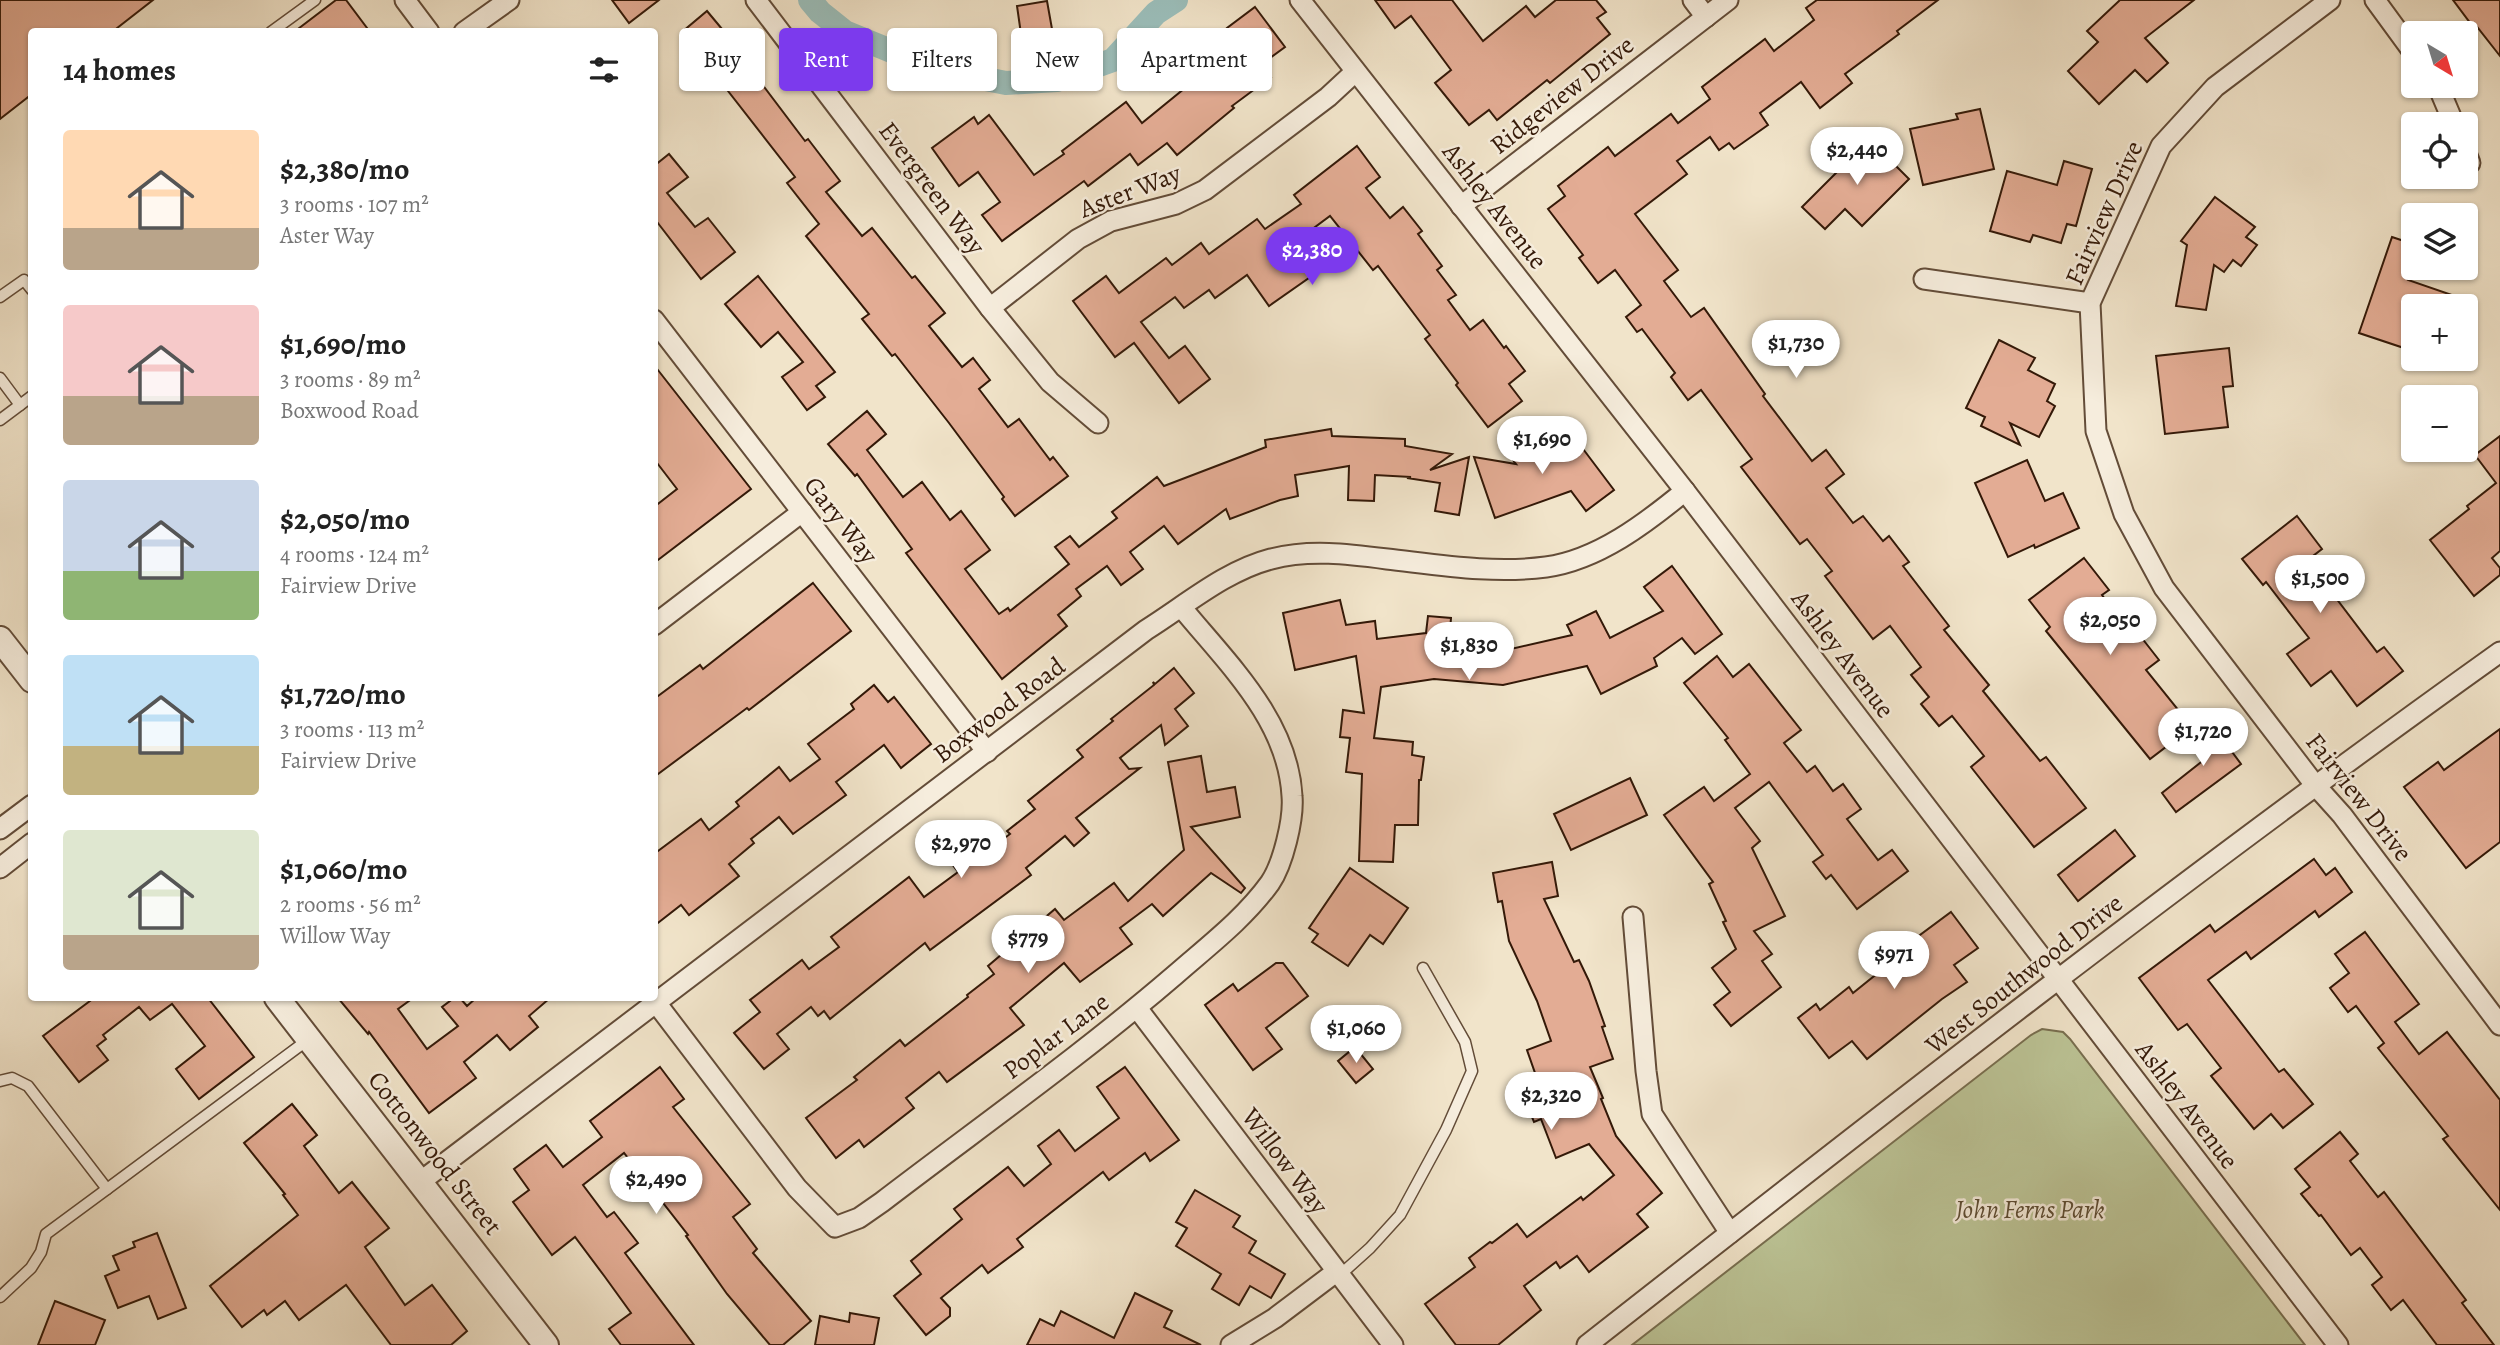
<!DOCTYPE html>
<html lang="en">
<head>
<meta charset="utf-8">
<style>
	:root { --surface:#fff; --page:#f2f2f2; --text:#222; --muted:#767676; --accent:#7c3aed }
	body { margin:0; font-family:Alegreya,serif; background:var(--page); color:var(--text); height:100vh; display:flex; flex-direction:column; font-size:26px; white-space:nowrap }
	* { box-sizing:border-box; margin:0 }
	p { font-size:23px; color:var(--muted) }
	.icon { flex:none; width:38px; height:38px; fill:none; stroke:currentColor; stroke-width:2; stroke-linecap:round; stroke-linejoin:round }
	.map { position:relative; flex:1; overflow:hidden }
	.panel { position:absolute; left:28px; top:28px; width:630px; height:973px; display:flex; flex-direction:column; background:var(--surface); border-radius:7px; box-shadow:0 2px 5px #0004 }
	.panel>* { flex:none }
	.guide { position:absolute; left:679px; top:28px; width:665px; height:63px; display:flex; gap:14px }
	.needle { width:46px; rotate:142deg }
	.buttons { position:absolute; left:2401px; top:21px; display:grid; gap:14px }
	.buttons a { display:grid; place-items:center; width:77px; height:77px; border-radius:7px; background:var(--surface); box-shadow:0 2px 5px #0004; font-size:35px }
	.price { position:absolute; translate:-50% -60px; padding:0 16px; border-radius:24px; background:#fff; color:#222; font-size:23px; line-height:46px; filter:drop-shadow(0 2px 4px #0008) }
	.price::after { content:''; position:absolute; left:50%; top:42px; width:21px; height:16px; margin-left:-10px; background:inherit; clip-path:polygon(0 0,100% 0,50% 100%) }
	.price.selected { background:var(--accent); color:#fff }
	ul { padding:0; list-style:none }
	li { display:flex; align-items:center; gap:21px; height:175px; padding:0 35px }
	li span { display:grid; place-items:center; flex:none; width:196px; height:140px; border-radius:7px; color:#555 }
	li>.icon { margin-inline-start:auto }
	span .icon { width:84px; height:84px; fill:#fffc; stroke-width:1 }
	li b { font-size:30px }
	h2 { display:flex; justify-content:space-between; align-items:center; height:84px; padding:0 35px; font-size:30px }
	.pill { padding:0 24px; border-radius:7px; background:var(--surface); box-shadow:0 2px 5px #0004; font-size:24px; line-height:63px }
	.pill.selected { background:var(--accent); color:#fff }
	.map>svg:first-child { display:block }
	.green { fill:#bcc496; stroke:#786e4f; stroke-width:2 }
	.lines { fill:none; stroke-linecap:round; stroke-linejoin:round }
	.canal { stroke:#9bbeba; stroke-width:24 }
	.building { fill:#e3ac94; stroke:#341908; stroke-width:2 }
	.service-casing { stroke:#634c38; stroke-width:13 }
	.minor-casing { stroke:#634c38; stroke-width:23 }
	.tertiary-casing { stroke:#634c38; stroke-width:28 }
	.service { stroke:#f6eddd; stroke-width:10 }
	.minor { stroke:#f6eddd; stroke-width:19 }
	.tertiary { stroke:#f6eddd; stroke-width:24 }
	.labels { text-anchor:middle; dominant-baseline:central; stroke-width:5; stroke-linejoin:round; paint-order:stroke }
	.street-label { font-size:26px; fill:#341908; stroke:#f6eddd }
	.park-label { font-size:26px; font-style:italic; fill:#5d4c33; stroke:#f6eddd }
</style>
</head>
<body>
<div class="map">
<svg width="2500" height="1345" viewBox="0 0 2500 1345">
	<rect width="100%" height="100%" fill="#f1e4ca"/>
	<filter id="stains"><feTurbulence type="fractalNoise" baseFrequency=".00286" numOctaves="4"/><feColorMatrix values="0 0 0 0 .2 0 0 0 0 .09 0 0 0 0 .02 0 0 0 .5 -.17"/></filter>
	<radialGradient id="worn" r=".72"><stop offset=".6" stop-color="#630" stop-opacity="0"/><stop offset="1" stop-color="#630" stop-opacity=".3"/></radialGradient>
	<path class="green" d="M2042,1029L2063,1032L2070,1039L2305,1345H1632L2031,1035Z"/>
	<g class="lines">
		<path class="canal" d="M810,0L820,12L845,32L935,69L1006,83L1057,80L1113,60L1156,13L1176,0"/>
	</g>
	<g class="building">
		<path d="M0,0H153L112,32H32V94L0,119Z"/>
		<path d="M336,0H346L370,32H294Z"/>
		<path d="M612,0H659L629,23Z"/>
		<path d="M1375,0H1452L1483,41L1526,6L1535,17L1556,0H1596L1606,12L1597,18L1610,34L1550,83L1547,80L1497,120L1489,110L1469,125L1435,83L1451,70L1411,16L1395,28Z"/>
		<path d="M1817,0H1938L1897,31L1899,34L1845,74L1852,83L1820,108L1801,82L1760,113L1768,125L1734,149L1729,143L1719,150L1710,137L1677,161L1687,174L1635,214L1678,270L1664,281L1691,317L1704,308L1765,394L1763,396L1812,461L1826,450L1844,474L1826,488L1853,523L1863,516L1883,541L1889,536L1909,562L1903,566L1949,626L1944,630L1989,685L1983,691L2040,761L2046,757L2086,808L2034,847L1971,767L1984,756L1952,716L1939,726L1921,704L1929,697L1911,675L1921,667L1890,626L1873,639L1825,576L1832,571L1807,539L1800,544L1741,467L1752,459L1701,390L1688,400L1671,377L1675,373L1642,329L1637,332L1626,317L1641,305L1615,270L1598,283L1579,258L1583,255L1548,209L1565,196L1558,186L1608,147L1615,156L1671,114L1678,123L1710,99L1702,87L1765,39L1774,51L1814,20L1806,8Z"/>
		<path d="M2120,0H2194L2145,38L2168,63L2147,82L2135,70L2099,104L2068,71L2098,42L2087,31Z"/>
		<path d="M2453,0H2500V56L2474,23L2471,24Z"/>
		<path d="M1047,1L1052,29L1021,34L1017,6Z"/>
		<path d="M1255,7L1285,47L1262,64L1271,77L1232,106L1234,108L1177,155L1167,143L1138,165L1130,154L1088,186L1084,181L1002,241L982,215L1000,202L978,172L959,186L932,148L974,117L978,124L989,115L1034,175L1064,154L1062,151L1126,102L1142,123L1223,57L1215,47L1232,35L1227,28Z"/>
		<path d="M707,11L742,53L740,55L805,141L808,139L840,181L826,192L862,236L872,228L912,278L915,276L945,313L929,326L962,367L973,358L990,380L979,389L1008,427L1019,419L1050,460L1053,457L1068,476L1015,516L1002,499L1004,497L949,423L895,354L892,356L862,319L869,314L806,236L819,224L787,183L795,177L682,32Z"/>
		<path d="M1980,109L1994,169L1923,185L1910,129L1958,119L1956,114Z"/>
		<path d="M1866,136L1909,179L1862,226L1845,209L1825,229L1802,207L1853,156L1850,153Z"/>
		<path d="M1357,146L1380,177L1366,188L1390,218L1403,207L1422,231L1418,234L1442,266L1437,270L1456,295L1448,300L1470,330L1483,320L1504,348L1506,346L1525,371L1509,384L1522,401L1488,427L1456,385L1458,383L1425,339L1430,335L1378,266L1373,270L1330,216L1295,242L1316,273L1269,306L1247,275L1215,298L1209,290L1184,308L1175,297L1141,322L1169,358L1185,346L1210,379L1179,403L1134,343L1115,357L1073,301L1106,276L1119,293L1166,258L1172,265L1201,243L1209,254L1257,219L1265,229L1301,204L1294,195Z"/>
		<path d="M669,154L688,177L667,193L695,227L708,218L735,252L701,279L654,218V166Z"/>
		<path d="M2064,161L2092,169L2076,226L2067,224L2061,243L2033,235L2030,242L1990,231L2007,171L2057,185Z"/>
		<path d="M2215,197L2255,227L2246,237L2257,245L2241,266L2233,260L2224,272L2214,265L2206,310L2176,306L2187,245L2181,241Z"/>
		<path d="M2392,237L2413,244V266L2408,280L2475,303V306H2413V351L2359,333Z"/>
		<path d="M758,276L835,372L816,386L825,397L807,410L782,377L803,362L778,332L761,347L725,304Z"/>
		<path d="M1999,340L2035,358L2028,370L2055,384L2047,401L2055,406L2039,437L2010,423L2020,445L1981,426L1985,417L1966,408Z"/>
		<path d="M2229,348L2233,386L2223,387L2228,427L2165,434L2156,356Z"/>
		<path d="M654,365L751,489L654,563V507L677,489L654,459Z"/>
		<path d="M867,411L886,434L867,450L903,497L922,482L950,520L961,511L990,550L965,569L999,614L1008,608L1010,611L1069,564L1055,547L1070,536L1079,547L1117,518L1112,512L1157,477L1164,486L1266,447L1265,440L1331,429L1332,436L1405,439V446L1452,454L1430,470L1469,457L1459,515L1435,511L1440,483L1407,478L1411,477L1375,475L1374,501L1348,500L1349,466L1295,475L1298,496L1280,500L1230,519L1226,509L1178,544L1164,526L1130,552L1143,569L1121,585L1107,566L1076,589L1081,596L1058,615L1067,626L1002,679L906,553L912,549L857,474L855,476L828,444Z"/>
		<path d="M1568,429L1614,490L1586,511L1571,491L1495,518L1474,457L1516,464L1502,446L1527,437L1533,455Z"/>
		<path d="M2500,436V551L2492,558L2500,568V575L2474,596L2430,540L2469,509L2467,506L2496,483L2475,455Z"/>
		<path d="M2027,460L2045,501L2063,493L2079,528L2035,548L2034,545L2008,557L1975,483Z"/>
		<path d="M2297,516L2322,549L2313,556L2343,594L2336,598L2377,652L2384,647L2403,671L2357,706L2331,671L2311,686L2287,654L2309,638L2266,582L2263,585L2242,559Z"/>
		<path d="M2084,558L2109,590L2102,595L2129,631L2134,628L2159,660L2146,670L2192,727L2150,759L2046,631L2050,627L2029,600Z"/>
		<path d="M1672,566L1722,634L1695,654L1682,638L1654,658L1657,666L1601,694L1587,666L1503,685L1434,679L1381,687L1374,738L1413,742L1412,755L1424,757L1421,780H1419L1418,825H1395L1393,862L1359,861L1362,774L1346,772L1350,738L1340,737L1343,710L1364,713L1356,656L1295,670L1283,613L1340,600L1346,625L1375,621L1377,639L1426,633L1428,616L1451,618L1449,643L1486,646L1485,655L1572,635L1567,625L1596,611L1610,638L1663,611L1644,587Z"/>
		<path d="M813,583L851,631L749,710L747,708L654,777V699L700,665L703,669Z"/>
		<path d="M1717,656L1733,677L1749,664L1801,730L1784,743L1807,772L1815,766L1833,791L1843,784L1861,809L1847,819L1878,860L1892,850L1908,871L1857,909L1831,875L1826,879L1813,862L1823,855L1769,782L1735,808L1760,841L1752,848L1785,916L1754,931L1772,954L1762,961L1781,987L1731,1026L1714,1005L1730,992L1712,968L1736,949L1723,922L1726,921L1709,884L1713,882L1664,815L1704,787L1714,801L1750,774L1725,740L1728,738L1684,683Z"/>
		<path d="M1174,668L1194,693L1175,709L1188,726L1165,745L1161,725L1120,758L1129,769L1140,768L1076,818L1089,833L1074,846L1065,836L1026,868L1031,875L930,950L925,943L830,1019L824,1011L818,1016L811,1007L777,1034L789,1049L764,1069L734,1033L760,1012L750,1000L802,960L809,969L839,947L831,937L909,877L924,897L958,872L943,852L962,837L978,858L1010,834L1007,831L1035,809L1028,801L1083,757L1077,750L1113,721L1111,719L1154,685L1153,682L1155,684Z"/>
		<path d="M874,685L888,702L894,697L931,744L901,768L884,745L836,782L846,795L793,834L779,817L751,839L754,843L729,864L739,876L689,915L681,905L654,926V854L701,819L709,830L739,806L736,802L779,767L790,781L820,759L808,744L854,709L851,704Z"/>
		<path d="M2210,722L2241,764L2176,812L2162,793L2205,759L2189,737Z"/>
		<path d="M2500,729V842L2466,868L2404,787L2438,762L2444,770Z"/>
		<path d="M1201,756L1207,792L1235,787L1240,817L1191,827L1245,888L1241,893L1211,873L1163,916L1152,904L1120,928L1132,944L1080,982L1064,963L1010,1008L1024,1025L947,1082L939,1072L906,1098L914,1108L864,1147L859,1140L836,1158L806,1118L857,1080L854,1077L900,1040L905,1046L968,997L967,995L994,974L988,966L1055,909L1064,920L1114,883L1128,901L1184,850L1168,762Z"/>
		<path d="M1630,778L1647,815L1571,850L1554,814Z"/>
		<path d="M2115,830L2135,856L2078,901L2058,875Z"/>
		<path d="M2314,859L2326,875L2335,868L2352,892L2319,917L2315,911L2251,959L2246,952L2208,980L2279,1072L2284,1069L2313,1104L2283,1128L2271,1114L2254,1129L2211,1076L2221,1068L2187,1024L2178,1030L2139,978L2210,925L2215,932Z"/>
		<path d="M1552,862L1558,896L1544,899L1574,962L1579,960L1589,981L1605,1026L1602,1027L1613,1059L1590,1067L1603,1098L1601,1099L1616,1136L1662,1193L1637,1214L1648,1227L1589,1272L1577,1256L1560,1268L1556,1262L1524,1286L1541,1310L1498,1345H1456L1425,1304L1475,1267L1469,1258L1490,1242L1492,1243L1517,1224L1527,1237L1581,1197L1583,1200L1614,1175L1589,1144L1556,1158L1541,1119L1534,1122L1525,1100L1542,1093L1527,1050L1551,1041L1537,1001L1509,941L1502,901L1498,902L1493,873Z"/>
		<path d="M1350,868L1408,908L1383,944L1370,935L1348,966L1312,942L1318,934L1309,928Z"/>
		<path d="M1951,912L1978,948L1954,965L1967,982L1942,999L1867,1059L1852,1041L1829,1058L1798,1018L1816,1004L1820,1010L1849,987L1853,993L1884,968L1875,957L1895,941L1901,949Z"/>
		<path d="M2365,932L2419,1004L2395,1022L2419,1054L2447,1032L2500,1100V1210L2443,1139L2448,1136L2378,1048L2384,1043L2356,1006L2348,1012L2330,988L2349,973L2335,954Z"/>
		<path d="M1276,963H1283L1308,996L1266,1028L1282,1049L1253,1070L1205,1005L1233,984L1238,991Z"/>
		<path d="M94,998H208L254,1057L199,1099L176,1069L205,1046L172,1004L150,1020L139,1007L103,1035L106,1039L97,1046L108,1060L79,1082L43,1036Z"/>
		<path d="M338,998H413L398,1009L427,1049L458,1026L442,1007L454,998H460L467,1006L476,998H550L529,1016L538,1027L510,1050L497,1035L464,1062L476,1078L429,1113L369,1032L368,1034Z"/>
		<path d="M1355,1047L1373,1069L1356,1083L1338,1061Z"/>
		<path d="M660,1067L684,1099L673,1107L750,1204L733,1217L757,1249L753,1253L811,1321L783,1345H770L727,1294L686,1236L688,1235L624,1153L583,1185L607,1217L614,1212L638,1243L625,1253L694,1345H621L609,1329L631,1313L605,1277L575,1237L552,1255L513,1202L529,1190L514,1169L546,1145L563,1167L602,1137L590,1121Z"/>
		<path d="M1125,1067L1179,1140L1150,1161L1145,1153L1109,1180L1103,1172L1017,1239L1023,1247L988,1273L982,1265L941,1298L950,1308V1316L926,1335L894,1296L921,1274L911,1261L962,1219L954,1209L1008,1167L1024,1186L1051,1164L1038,1146L1059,1130L1075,1151L1119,1118L1097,1087Z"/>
		<path d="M292,1104L317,1135L304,1146L339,1193L352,1182L389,1228L365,1247L405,1305L432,1285L467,1331L451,1345H391L346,1285L299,1320L285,1301L267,1315L264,1310L242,1327L210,1286L298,1215L283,1195L285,1194L244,1143Z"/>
		<path d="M2340,1132L2358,1154L2350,1161L2378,1197L2384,1192L2466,1300L2462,1303L2494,1345H2437L2403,1300L2391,1310L2372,1285L2382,1277L2360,1248L2351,1255L2321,1215L2319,1216L2301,1194L2310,1187L2295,1169Z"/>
		<path d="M1195,1190L1240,1216L1233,1227L1256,1241L1249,1253L1285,1274L1271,1298L1250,1286L1239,1305L1212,1289L1221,1274L1176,1246L1187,1228L1176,1222Z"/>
		<path d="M157,1233L186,1308L158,1319L149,1296L118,1308L105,1276L119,1270L113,1256L135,1247L133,1242Z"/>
		<path d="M1135,1293L1172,1311L1164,1327L1201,1345H1027L1040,1319L1054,1326L1061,1311L1114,1338Z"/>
		<path d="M55,1301L105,1320L95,1345H38Z"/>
		<path d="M850,1313L879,1318L874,1345H815L820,1316L849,1322Z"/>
	</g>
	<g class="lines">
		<defs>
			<g id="service">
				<path d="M271,32L315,0"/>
				<path d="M0,297L24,280L32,290"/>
				<path d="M0,378L20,405"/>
				<path d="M0,420L32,396"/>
				<path d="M0,1081L12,1078L28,1086L107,1189L309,1039"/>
				<path d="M1340,1275L1370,1248L1400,1215L1446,1130L1472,1071L1465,1042L1423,968"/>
				<path d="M0,1297L31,1268L41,1252L46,1234L107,1189"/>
			</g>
			<g id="minor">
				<path d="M405,0L429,32"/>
				<path d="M756,0L990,308L1050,382L1098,423"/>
				<path d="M1300,0L1685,491L2338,1345"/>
				<path d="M1693,0L1706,17"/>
				<path d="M2330,0L2215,87L2161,146L2090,303L2096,431L2124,514L2164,588L2315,785L2342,815L2500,1025"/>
				<path d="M2375,0L2413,52"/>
				<path d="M464,32L509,0"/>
				<path d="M2438,86L2454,124"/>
				<path d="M2466,153L2470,163"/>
				<path d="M1461,206L1728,0"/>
				<path d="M1924,279L2090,303"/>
				<path d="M990,308L1078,239L1111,221L1176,204L1205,190L1328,97L1355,72"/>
				<path d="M654,320L987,752"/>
				<path d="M654,625L802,512"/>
				<path d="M0,829L32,805"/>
				<path d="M0,868L32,843"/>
				<path d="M1633,917L1646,1071L1652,1114L1730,1233"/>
				<path d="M657,1004L797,1188L835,1227L859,1218L882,1202C980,1127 1082,1055 1175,975C1208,946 1244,919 1270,883C1283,864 1294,819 1292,796C1288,720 1227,663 1182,608"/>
				<path d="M1137,1008L1393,1345"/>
				<path d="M420,1182L1146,630C1186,605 1225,571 1271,559C1309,549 1348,554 1387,559C1440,565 1493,574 1546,567C1598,560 1646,523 1685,491"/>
				<path d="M1231,1345L1275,1318L1336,1272"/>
				<path d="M1587,1345C1888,1109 2189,874 2500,652"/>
			</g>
			<g id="tertiary">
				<path d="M0,639L32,680"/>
				<path d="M277,998L546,1345"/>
			</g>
		</defs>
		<use href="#service" class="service-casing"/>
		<use href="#minor" class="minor-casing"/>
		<use href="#tertiary" class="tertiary-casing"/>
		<use href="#service" class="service"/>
		<use href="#minor" class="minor"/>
		<use href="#tertiary" class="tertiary"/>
	</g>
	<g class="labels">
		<g class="street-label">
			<text transform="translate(1562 95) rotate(-38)">Ridgeview Drive</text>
			<text transform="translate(932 188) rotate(53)">Evergreen Way</text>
			<text transform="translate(1130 191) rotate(-21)">Aster Way</text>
			<text transform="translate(1495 206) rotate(52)">Ashley Avenue</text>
			<text transform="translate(2104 213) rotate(-66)">Fairview Drive</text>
			<text transform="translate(841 520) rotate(52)">Gary Way</text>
			<text transform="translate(1843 654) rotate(53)">Ashley Avenue</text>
			<text transform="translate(999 710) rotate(-37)">Boxwood Road</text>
			<text transform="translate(2359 797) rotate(52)">Fairview Drive</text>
			<text transform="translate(2024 974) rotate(-38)">West Southwood Drive</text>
			<text transform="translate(1056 1036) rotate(-37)">Poplar Lane</text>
			<text transform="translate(2187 1105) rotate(53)">Ashley Avenue</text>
			<text transform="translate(435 1153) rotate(52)">Cottonwood Street</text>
			<text transform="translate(1285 1161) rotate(53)">Willow Way</text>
		</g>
		<g class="park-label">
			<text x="2030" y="1209">John Ferns Park</text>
		</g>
	</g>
	<rect width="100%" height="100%" filter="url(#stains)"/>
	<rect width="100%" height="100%" fill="url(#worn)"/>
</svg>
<div class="buttons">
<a><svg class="needle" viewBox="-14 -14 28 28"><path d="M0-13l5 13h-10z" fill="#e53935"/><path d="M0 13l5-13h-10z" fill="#767676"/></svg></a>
<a><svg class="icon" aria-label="locate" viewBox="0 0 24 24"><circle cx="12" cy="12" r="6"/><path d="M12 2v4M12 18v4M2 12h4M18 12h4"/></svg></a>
<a><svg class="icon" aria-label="layers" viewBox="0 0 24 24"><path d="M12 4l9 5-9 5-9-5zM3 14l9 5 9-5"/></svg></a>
<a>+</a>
<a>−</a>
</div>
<b class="price" style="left:1857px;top:187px">$2,440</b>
<b class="price selected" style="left:1312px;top:287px">$2,380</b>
<b class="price" style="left:1796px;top:380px">$1,730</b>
<b class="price" style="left:1542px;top:476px">$1,690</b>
<b class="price" style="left:2320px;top:615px">$1,500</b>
<b class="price" style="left:2110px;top:657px">$2,050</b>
<b class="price" style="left:1469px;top:682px">$1,830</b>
<b class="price" style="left:2203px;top:768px">$1,720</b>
<b class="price" style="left:961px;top:880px">$2,970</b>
<b class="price" style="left:1028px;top:975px">$779</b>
<b class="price" style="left:1894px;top:991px">$971</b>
<b class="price" style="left:1356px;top:1065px">$1,060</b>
<b class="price" style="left:1551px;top:1132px">$2,320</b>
<b class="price" style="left:656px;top:1216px">$2,490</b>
<div class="guide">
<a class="pill">Buy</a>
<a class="pill selected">Rent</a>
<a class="pill">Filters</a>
<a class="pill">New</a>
<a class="pill">Apartment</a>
</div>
<section class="panel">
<h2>14 homes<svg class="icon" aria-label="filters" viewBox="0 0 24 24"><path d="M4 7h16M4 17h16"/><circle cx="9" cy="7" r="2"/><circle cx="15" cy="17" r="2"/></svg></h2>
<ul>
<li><span style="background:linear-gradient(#ffd9b3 70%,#b9a48a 0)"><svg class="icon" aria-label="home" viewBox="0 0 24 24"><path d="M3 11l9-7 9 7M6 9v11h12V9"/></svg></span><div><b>$2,380/mo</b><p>3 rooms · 107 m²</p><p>Aster Way</p></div></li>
<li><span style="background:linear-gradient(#f6c9c9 65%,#b9a48a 0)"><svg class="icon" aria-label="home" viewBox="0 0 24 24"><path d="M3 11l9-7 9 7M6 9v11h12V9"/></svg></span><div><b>$1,690/mo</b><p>3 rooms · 89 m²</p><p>Boxwood Road</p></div></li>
<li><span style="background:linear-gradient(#c9d6e8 65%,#8fb573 0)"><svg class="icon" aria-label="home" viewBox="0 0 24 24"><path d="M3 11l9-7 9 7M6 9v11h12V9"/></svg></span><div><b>$2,050/mo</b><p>4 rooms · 124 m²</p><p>Fairview Drive</p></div></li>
<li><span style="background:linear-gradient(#bfe0f5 65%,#c2b280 0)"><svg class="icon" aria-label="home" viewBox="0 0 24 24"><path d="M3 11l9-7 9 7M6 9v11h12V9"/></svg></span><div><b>$1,720/mo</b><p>3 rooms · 113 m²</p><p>Fairview Drive</p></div></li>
<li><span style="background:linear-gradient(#dfe7d0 75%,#b9a48a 0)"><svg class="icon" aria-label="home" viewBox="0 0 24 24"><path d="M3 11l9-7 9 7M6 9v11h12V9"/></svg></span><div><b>$1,060/mo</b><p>2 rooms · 56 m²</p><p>Willow Way</p></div></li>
</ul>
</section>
</div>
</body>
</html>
